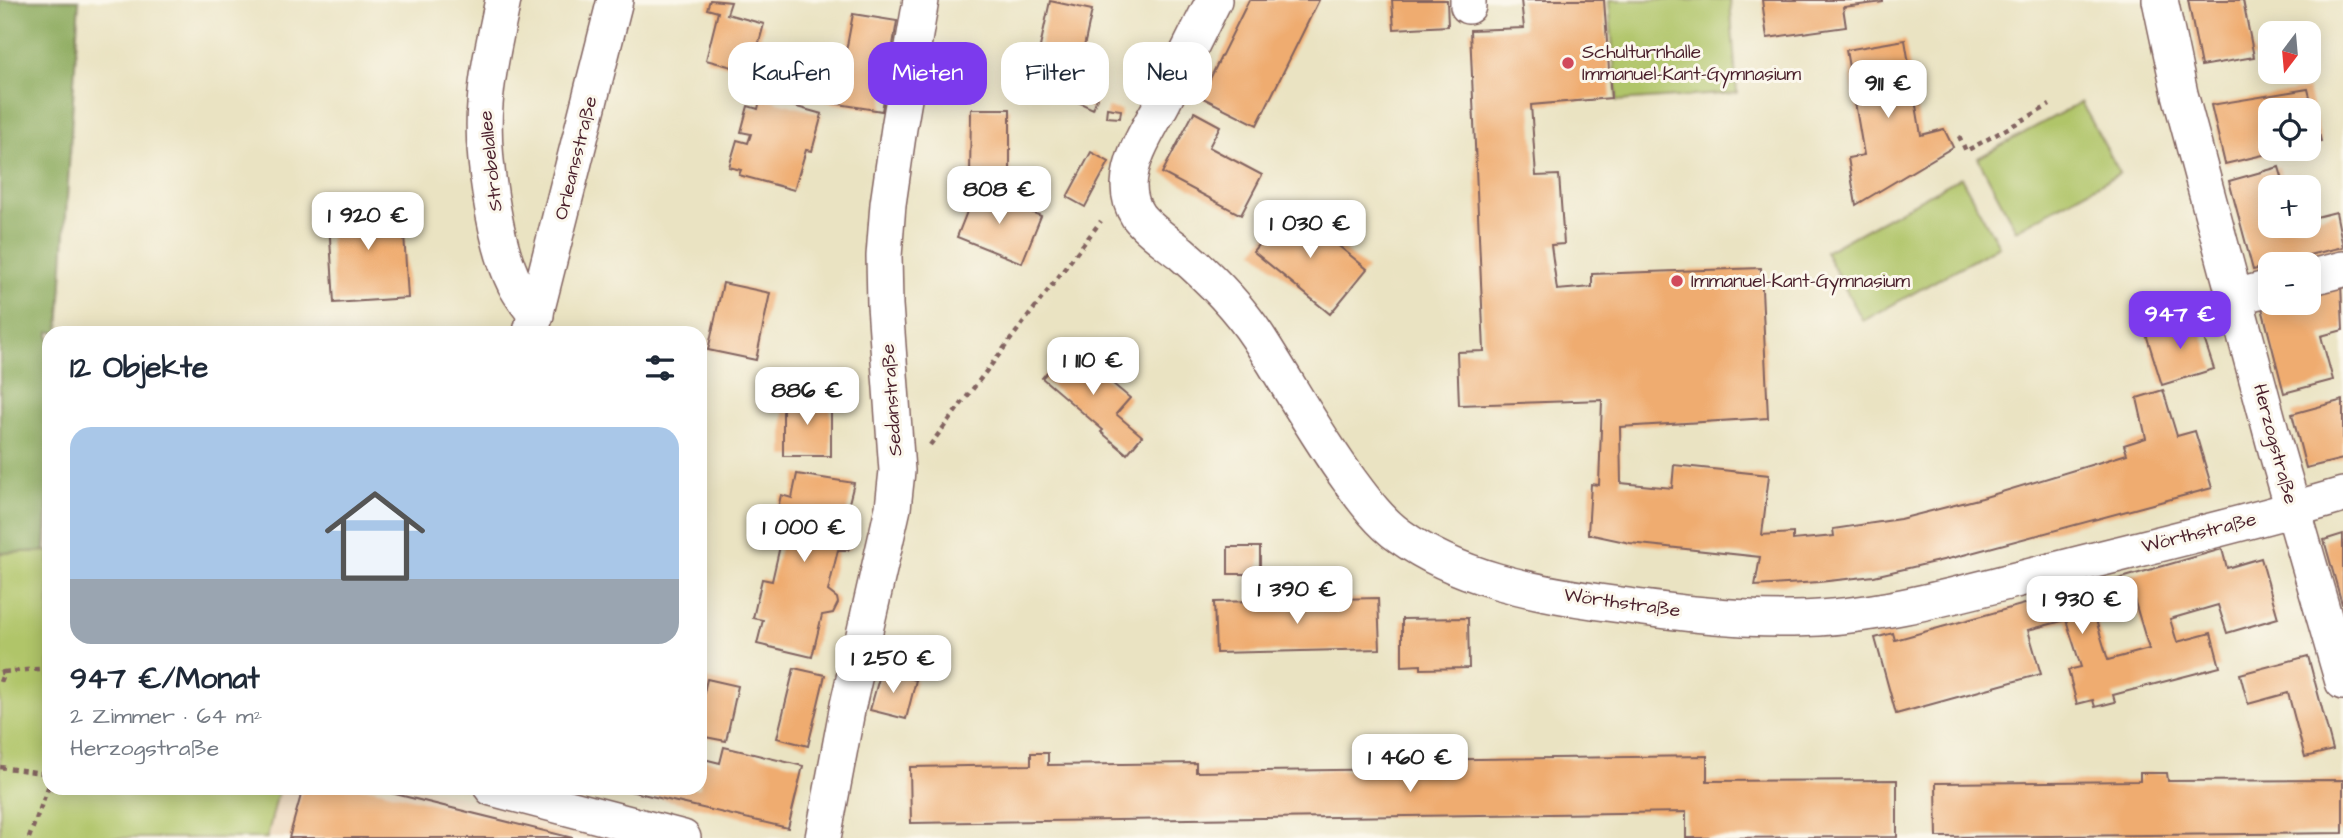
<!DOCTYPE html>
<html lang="de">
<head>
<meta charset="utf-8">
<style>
	:root { --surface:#fff; --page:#f2f2f3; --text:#1f2937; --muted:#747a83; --accent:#7c3aed }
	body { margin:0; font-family:"Architects Daughter",sans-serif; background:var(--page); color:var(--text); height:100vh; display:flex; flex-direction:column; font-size:26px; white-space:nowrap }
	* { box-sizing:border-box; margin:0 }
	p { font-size:23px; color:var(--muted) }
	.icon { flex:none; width:38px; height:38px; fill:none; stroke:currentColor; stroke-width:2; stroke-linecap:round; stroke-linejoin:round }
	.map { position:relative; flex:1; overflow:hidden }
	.panel { position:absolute; left:42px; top:326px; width:665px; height:469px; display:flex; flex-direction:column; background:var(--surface); border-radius:21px; box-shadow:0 4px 18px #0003 }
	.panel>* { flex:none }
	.hud { position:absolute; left:728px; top:42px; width:665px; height:63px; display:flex; gap:14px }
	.needle { width:46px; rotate:196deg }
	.tools { position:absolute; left:2258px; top:21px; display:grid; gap:14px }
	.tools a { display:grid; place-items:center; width:63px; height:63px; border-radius:14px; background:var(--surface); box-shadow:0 4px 18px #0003; font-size:35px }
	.price { position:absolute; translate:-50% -60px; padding:0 16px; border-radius:14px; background:#fff; color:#222; font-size:23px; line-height:46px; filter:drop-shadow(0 2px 4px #0008) }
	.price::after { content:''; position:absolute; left:50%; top:42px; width:21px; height:16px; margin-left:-10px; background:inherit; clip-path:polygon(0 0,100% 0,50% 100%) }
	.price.current { background:var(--accent); color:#fff }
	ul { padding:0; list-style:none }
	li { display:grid; align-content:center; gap:14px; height:371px; padding:0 28px }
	li span { display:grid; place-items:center; height:217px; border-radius:21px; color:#555 }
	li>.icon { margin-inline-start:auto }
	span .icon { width:126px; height:126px; fill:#fffc; stroke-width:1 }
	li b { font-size:30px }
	h2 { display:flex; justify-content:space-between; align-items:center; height:84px; padding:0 28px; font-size:30px }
	.tag { padding:0 24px; border-radius:21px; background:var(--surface); box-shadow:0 4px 18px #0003; font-size:24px; line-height:63px }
	.tag.current { background:var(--accent); color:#fff }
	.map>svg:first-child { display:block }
	.built { fill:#edd7bb }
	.green { fill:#b0c569; stroke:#7d724a; stroke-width:2 }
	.forest { fill:#8caa5d; stroke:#6b6444; stroke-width:2 }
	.building { fill:#efac70 }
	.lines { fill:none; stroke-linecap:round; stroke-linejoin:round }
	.street-casing { stroke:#826460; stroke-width:38 }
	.path { stroke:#826460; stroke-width:4.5; stroke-dasharray:5 5; stroke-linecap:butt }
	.street { stroke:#fff; stroke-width:35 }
	.poi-dot { fill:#d1495b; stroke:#fbf7ec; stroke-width:2.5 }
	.labels { text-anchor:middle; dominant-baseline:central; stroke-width:6; stroke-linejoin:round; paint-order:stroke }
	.poi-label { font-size:19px; fill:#4a1f2b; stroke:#fbf7ec; text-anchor:start }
	.street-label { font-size:19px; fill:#4a1f2b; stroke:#fbf7ec }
</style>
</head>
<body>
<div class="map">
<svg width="2343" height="838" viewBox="0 0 2343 838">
	<rect width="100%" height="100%" fill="#fbf7ec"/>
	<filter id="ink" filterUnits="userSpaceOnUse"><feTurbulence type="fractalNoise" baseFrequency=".0143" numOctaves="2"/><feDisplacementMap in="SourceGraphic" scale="14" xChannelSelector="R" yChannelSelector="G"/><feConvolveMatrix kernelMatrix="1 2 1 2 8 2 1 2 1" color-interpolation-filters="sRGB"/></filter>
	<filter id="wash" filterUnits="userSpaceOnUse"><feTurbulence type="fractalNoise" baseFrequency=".00686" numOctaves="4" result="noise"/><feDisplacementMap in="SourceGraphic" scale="28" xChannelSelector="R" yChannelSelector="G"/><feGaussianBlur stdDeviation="1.57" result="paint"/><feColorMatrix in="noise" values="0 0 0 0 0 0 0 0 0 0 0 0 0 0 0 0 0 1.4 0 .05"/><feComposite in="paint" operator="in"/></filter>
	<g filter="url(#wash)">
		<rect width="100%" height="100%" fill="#eae3c2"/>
		<path class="built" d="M279,788H428L619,838H267Z"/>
		<g class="green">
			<path d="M1609,0H1730L1737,93L1617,101Z"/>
			<path d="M2081,102L2120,173L2016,230L1978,158Z"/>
			<path d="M1961,177L1999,246L1863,321L1825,252Z"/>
			<path d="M49,551V788H279L267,838H0V553Z"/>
		</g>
		<path class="forest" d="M0,0H79L59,332H49V490L45,551L0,553Z"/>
		<g id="blocks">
			<g class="building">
				<path d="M710,0L731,2L727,14L764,24L751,72L706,60L718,12L707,9Z"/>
				<path d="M1249,0H1319L1257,125L1201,97Z"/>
				<path d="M1392,0H1447L1448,26L1394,29Z"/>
				<path d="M1521,0H1604L1611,98L1531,105L1536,176L1559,175L1564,244L1551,245L1557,290L1592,287V274L1761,268L1768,418L1620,427L1621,483L1672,488L1674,465L1769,475L1762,535L1793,533V540L1834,536L1833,529L1900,519L1982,498L2127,454L2124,445L2146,438L2137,398L2163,390L2177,436L2195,431L2212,488L1956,557L1874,576L1819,582L1755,586L1760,557L1630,543L1588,534L1591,484L1599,485L1602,400L1459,405L1457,352L1484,351L1470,30L1524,28Z"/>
				<path d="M1762,0H1883V2L1843,7L1846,27L1767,38Z"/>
				<path d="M2188,0H2243L2254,57L2201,66Z"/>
				<path d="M1050,1L1092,10L1077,79L1035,70Z"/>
				<path d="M853,14L897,21L882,111L826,102L833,60L844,62Z"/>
				<path d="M1905,40L1921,135L1944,129L1953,147L1856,205L1848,158L1864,155L1846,50Z"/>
				<path d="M771,49L805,55L797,100L763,94Z"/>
				<path d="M1070,81L1099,92L1093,109L1067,97Z"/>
				<path d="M2308,89L2321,141L2308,144V110H2270V149L2284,150L2225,164L2211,105Z"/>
				<path d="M761,97L822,114L812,151L806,150L794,190L739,175L741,170L729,167L737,140L748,143L751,134L741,132L748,106L758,109Z"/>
				<path d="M1107,108L1121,110L1120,118L1106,117Z"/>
				<path d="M971,109H1010V176H970Z"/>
				<path d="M1194,112L1220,126L1209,147L1262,175L1241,215L1162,173Z"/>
				<path d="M1091,152L1109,162L1085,207L1067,197Z"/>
				<path d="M2279,167L2285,187H2270V226H2308V219L2336,212L2343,247L2270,264V266L2253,270L2229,181Z"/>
				<path d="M976,189L1041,216L1022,263L957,237Z"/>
				<path d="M402,201L408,298L334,303L328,206Z"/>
				<path d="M1290,206L1367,269L1330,314L1253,251Z"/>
				<path d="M723,283L770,293L756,360L708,350Z"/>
				<path d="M2341,283L2343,330L2321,336L2333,380L2284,393L2261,304L2308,303V292Z"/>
				<path d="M2197,317L2214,369L2162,385L2146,334Z"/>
				<path d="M1069,347L1130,398L1116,414L1142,436L1127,454L1101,432L1103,430L1042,378Z"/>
				<rect x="783" y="398" width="48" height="58"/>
				<path d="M2343,400V459L2306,468L2292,414Z"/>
				<path d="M797,474L854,483L842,531L851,534L853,543L848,550H838L828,591L837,598L838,603L833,613L822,615L812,657L757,644L763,620L753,618L762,579L772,581L783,533L773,530L781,495L792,498Z"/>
				<path d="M2343,534V604H2342L2324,540Z"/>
				<rect x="1228" y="547" width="32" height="27"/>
				<path d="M2222,549L2227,568L2261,558L2278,618L2227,633L2218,605L2170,619L2177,642L2211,633L2220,667L2113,695L2115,702L2095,707L2093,700L2077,704L2068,670L2081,667L2066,620L2028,630L2041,674L1896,714L1875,638L1893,633L1895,640L2086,587L2108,660L2149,649L2134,599L2108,608L2101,584Z"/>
				<path d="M1378,598L1380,649L1216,653L1214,602Z"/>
				<path d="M1468,618L1469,668L1421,669V665L1402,666V619Z"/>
				<path d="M2308,656L2333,750L2305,757L2288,693L2248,704L2240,674Z"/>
				<path d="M794,668L825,675L808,746L777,738Z"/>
				<path d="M881,671L916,680L906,719L870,710Z"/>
				<path d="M707,679L738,686L726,741L700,736V710Z"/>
				<path d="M724,747L803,766L788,828L621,789L700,788V758L720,763Z"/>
				<path d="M1031,753H1048V765L1196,763V772L1406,769V760L1707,756V781L1897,780V837L1686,838V812L911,823L910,767L1031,765Z"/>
				<path d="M2140,773H2167L2168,781L2343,780V833L1937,837L1936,783L2140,781Z"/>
				<path d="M303,788H371L573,838H289Z"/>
			</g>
		</g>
	</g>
	<g filter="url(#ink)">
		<use href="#blocks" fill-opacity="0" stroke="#826460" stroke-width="2"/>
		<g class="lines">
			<defs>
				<g id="street">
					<path d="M503,0C496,35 487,70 485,105C481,151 494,243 515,284C520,295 529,305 536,315"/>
					<path d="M1214,0C1197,34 1180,68 1163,102C1150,127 1130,156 1129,185C1129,196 1132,207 1138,216C1149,230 1167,242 1181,253C1210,278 1237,305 1258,337C1289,385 1316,435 1350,481C1364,500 1380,522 1400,536C1457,577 1531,592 1599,602C1663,611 1730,620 1794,619C1884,618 1973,590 2059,569C2154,545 2249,523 2343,495"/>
					<path d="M1468,0V6"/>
					<path d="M2160,0L2180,94L2276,450L2343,682"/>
					<path d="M2308,278L2343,269"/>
					<path d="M2235,297L2270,288"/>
					<path d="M531,332L615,0"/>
					<path d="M492,788L683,838"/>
					<path d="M823,838L848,705L893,508L897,471L885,305L884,256L888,204L899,128L921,0"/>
				</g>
			</defs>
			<use href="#street" class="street-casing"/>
			<g class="path">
				<path d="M1959,136L1966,151L2050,105"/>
				<path d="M930,445L1101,221"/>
				<path d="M4,672L49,668"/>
				<path d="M0,673L4,672L0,682"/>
				<path d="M0,767L49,774"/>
				<path d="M29,838L49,785"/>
			</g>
			<use href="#street" class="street"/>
		</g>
	</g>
	<g class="poi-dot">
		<circle cx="1568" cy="63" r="7"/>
		<circle cx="1677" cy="281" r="7"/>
	</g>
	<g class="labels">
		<g class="poi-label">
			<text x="1582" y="52">Schulturnhalle<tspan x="1582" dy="22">Immanuel-Kant-Gymnasium</tspan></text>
			<text x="1691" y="281">Immanuel-Kant-Gymnasium</text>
		</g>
		<g class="street-label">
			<text transform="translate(576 158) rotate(-76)">Orleansstraße</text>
			<text transform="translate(491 161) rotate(-96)">Strobelallee</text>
			<text transform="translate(892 400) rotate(-94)">Sedanstraße</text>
			<text transform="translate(2275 444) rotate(75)">Herzogstraße</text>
			<text transform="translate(2199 533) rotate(-14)">Wörthstraße</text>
			<text transform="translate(1622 603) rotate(8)">Wörthstraße</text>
		</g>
	</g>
</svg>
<div class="tools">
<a><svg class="needle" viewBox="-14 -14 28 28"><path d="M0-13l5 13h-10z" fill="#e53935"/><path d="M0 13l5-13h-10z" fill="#747a83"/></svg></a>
<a><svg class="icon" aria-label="locate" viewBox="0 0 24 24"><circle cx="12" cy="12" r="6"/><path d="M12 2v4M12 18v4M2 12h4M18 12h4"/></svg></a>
<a>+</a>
<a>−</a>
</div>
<b class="price" style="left:1888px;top:120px">911 €</b>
<b class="price" style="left:999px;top:226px">808 €</b>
<b class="price" style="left:368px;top:252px">1 920 €</b>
<b class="price" style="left:1310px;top:260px">1 030 €</b>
<b class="price current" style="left:2180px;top:351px">947 €</b>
<b class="price" style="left:1093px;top:397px">1 110 €</b>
<b class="price" style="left:807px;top:427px">886 €</b>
<b class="price" style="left:804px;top:564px">1 000 €</b>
<b class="price" style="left:1297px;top:626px">1 390 €</b>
<b class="price" style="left:2082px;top:636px">1 930 €</b>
<b class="price" style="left:893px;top:695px">1 250 €</b>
<b class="price" style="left:1410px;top:794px">1 460 €</b>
<div class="hud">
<a class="tag">Kaufen</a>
<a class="tag current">Mieten</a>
<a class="tag">Filter</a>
<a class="tag">Neu</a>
</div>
<section class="panel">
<h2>12 Objekte<svg class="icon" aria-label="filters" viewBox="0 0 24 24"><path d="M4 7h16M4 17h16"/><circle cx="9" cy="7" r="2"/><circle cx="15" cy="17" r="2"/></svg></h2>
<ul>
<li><span style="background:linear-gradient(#a9c7e8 70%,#9aa5b1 0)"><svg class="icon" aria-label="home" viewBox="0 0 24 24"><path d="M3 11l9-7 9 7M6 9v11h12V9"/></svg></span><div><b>947 €/Monat</b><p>2 Zimmer · 64 m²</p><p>Herzogstraße</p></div></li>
</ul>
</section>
</div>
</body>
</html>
